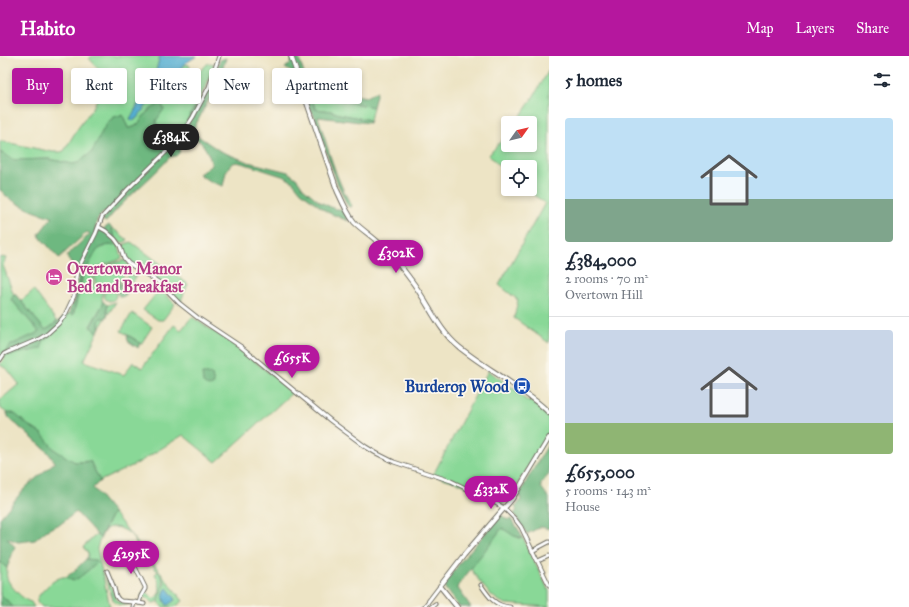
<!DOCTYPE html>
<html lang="en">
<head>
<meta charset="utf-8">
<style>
	:root { --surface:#fff; --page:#f6f6f7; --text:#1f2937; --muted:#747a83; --line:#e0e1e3; --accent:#b5179e }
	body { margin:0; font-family:"IM FELL Great Primer",serif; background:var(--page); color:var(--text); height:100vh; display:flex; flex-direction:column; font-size:15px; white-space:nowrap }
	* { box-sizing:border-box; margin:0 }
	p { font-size:13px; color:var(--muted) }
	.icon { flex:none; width:22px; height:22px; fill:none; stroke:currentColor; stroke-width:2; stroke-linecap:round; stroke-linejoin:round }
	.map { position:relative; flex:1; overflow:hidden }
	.panel { display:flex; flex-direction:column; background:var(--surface); width:360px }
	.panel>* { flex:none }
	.guide { position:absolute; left:12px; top:12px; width:380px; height:36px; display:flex; gap:8px }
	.needle { width:26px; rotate:56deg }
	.tools { position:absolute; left:501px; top:60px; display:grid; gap:8px }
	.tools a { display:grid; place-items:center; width:36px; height:36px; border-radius:4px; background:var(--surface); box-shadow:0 2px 6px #0003; font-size:20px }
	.price { position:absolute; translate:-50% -34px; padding:0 9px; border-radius:14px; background:var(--accent); color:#fff; font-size:13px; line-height:26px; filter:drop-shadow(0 1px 2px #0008) }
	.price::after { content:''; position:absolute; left:50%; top:24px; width:12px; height:9px; margin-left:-6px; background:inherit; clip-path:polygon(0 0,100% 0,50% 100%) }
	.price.current { background:#222; color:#fff }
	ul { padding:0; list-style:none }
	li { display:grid; align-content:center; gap:8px; height:212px; padding:0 16px }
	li+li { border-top:1px solid var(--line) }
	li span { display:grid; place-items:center; height:124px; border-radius:4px; color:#555 }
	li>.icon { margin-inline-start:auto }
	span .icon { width:72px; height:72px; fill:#fffc; stroke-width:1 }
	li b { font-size:17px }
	h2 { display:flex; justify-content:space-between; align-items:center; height:48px; padding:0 16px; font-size:17px }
	.pill { padding:0 14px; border-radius:4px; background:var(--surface); box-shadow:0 2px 6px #0003; font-size:14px; line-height:36px }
	.pill.current { background:var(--accent); color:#fff }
	header { display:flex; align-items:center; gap:24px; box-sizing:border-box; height:56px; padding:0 20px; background:var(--accent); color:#fff }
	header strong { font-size:19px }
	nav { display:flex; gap:22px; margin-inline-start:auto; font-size:14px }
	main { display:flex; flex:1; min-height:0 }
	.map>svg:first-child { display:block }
	.green { fill:#89d897; stroke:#5a8261 }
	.forest { fill:#6eb880; stroke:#4c7256 }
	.water { fill:#53add1; stroke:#3f6c7e }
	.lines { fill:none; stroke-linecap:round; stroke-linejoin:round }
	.street-casing { stroke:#6f6c61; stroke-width:5 }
	.secondary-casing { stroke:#6f6c61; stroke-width:6 }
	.street { stroke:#fff; stroke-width:3 }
	.secondary { stroke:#fff; stroke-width:4 }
	.labels { text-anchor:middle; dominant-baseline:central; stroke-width:3.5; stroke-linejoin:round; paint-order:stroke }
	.hotel-label { font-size:16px; font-weight:bold; fill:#b23c85; stroke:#fbf7ec; text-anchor:start }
	.transit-label { font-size:16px; font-weight:bold; fill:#164399; stroke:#fbf7ec; text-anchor:end }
</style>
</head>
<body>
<header>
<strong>Habito</strong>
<nav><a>Map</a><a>Layers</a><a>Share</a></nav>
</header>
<main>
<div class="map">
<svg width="549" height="551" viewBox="0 0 549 551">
	<rect width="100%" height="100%" fill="#fbf7ec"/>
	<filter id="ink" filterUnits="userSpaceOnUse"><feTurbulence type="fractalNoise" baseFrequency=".025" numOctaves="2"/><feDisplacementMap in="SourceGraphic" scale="8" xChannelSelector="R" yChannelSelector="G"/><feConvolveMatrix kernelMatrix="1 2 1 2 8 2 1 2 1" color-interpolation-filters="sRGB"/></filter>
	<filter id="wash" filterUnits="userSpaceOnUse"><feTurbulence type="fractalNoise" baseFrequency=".012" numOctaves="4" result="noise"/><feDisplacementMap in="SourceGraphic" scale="16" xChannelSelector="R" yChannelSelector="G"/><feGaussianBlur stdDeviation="0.9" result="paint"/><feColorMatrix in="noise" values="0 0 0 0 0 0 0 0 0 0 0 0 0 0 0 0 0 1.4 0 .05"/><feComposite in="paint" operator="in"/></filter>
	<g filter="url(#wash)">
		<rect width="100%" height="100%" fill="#ede4c5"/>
		<g class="green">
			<path d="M92,0H160L156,15L130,63L135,64L158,34L165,31L184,8L189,9L191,13L196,17C198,16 200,15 202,13C206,10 207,5 214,8L206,30L181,75L172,85L165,77L158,71L156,65L148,55C142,63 138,72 128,72L124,62L104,72L92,96L78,107L72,108L49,103L14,104L0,96V85L53,96H60L64,95L76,75L94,50L104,27V23L100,15L89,2Z"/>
			<path d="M549,14V287L514,262L518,244L499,229L545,147L525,133H530V111H508V119L489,99L508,77V89H530V67H516L532,43Z"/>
			<path d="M311,38L373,51L370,64L339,58L331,55L315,53Z"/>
			<path d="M111,171L128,184C118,192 113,178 111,171Z"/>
			<path d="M115,184L119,190L122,202L116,205L98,211C93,216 90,224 95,230C97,232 100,234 103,236L102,242L103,248L90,270L98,276L84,305L124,319L133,306L142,312L174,269L181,274L192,261L233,288L293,336L216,406L183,379L138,407L100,425L90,405L75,406L46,394L9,362L7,357L0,352V344L19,328L8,314L0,309L6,299L44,284L54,276L69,257L73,259L82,225L83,216L86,213L97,194L107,189H114Z"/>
			<path d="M131,186L188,228L182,242L181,247C175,241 170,234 163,229C150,219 123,210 123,191L125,188Z"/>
			<path d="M0,201L6,202L3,209L14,240L11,243L40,276L11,289L0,302Z"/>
			<path d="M124,204L131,210L114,232H109L104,234C100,232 96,230 95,225C92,211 114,208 124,204Z"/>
			<path d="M129,217L136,221L127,234L120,230Z"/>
			<path d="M160,233L175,248L163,264H158L143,254Z"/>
			<circle cx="110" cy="239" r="6"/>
			<path d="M34,234L57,266L49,272L45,274L21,245Z"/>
			<path d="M116,246L99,273C99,263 97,263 107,260V249Z"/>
			<path d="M132,257L152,271L141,288L133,282L121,275Z"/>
			<path d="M488,315L516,334L522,341L528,345L529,344L539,350L547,358L549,363V375L544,386L512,437L503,448L459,427L433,419Z"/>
			<path d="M113,456L183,545L175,551H162C155,542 162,536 165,527C162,517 158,517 153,510C148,504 143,499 138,493C136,490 136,488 135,485C134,482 131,479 129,477C124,473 112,468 106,473C102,477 98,488 97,493L110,551H42L37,546V543C41,535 57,519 66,521L67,522L89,503H86L88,500V497L83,491L96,479L100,482Z"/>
			<path d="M502,472L519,482H523L549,535V551L506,548C490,543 480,525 470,512Z"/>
			<path d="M0,506L7,512C7,515 6,519 7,522C9,529 24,545 31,546L34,551H13L0,537Z"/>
			<path d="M158,515C169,531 159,531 158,546L152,547L147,542L141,541L145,536H147L154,543C163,536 160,527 155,518Z"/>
			<path d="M106,523H108L117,544L121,546L130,548C124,550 117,550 113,544Z"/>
		</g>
		<g class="forest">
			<path d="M292,0H298L308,29L366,41L377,35L373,51L311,39L315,53L331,55L339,58L370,64L369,67L318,61C328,91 335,123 352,150L350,152L347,149L336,124L313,57L305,48L302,38L292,16L285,12L291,7Z"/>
			<path d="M226,2L218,26L192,76L220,95L248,106L288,116L297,123L303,132L320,146L335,153H342L347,159L348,165L327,156L301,136L293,126L285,121L245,108L237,106L233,107L230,109L226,116L223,130L209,125L199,118L212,109C208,94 203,86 189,78L180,90L179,97L176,100H173L170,101C150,124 125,142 106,166L102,164L107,158L104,156L97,164L95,175L102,174L109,169L111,171L116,187L114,189C91,189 96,204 83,216L73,259L69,257L54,276L44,284L41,293L11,299H2L11,289L39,276L11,243L15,238L45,274L49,272L69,257C70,251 74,247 75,241C77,231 76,224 80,214C75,210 67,206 67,199L90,178L87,176L59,202L57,200L40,181L39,178L52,161C35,156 24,152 9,142C5,140 4,136 0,134V96L14,104L49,103L72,108L78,107L92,96L104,72L109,65L114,61L122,59L124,62L128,72C139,72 140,64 147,56C151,53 156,50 161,47L164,53L156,65L158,71L165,77L172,84L181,75L192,56L209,35L220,4Z"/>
			<path d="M120,224V232L126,237V240L120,241L114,232Z"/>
			<path d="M102,244L107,249V260L105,262H101C97,266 101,271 98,276L90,271L103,248Z"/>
			<path d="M127,279L138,285L140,287L138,292L128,285Z"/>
			<path d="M202,318H208L212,319L214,328C210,331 206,330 203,327Z"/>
			<path d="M7,357H13L15,358L28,369L42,378L55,394L75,406H85L90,405L100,425L93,432L113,456L100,482L76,456L58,470L57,469L47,474L35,484L18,486L7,482L15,491L7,512L0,506V462L25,432L55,406L46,394L9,362Z"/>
			<path d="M549,387V418L541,428V431L549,442V473L542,471H540L527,478L514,458L517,454L515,452L521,444L519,439L528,422Z"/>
			<path d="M501,459L508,464L510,462L517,471L523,482L514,480L502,472L457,531L471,551H459L446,534L444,529L445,527L462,504Z"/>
			<path d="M86,503L96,504L97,507L80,521L73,525L67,522L66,521L74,515Z"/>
			<path d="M0,537L13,551H1Z"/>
		</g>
		<g class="water">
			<path d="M160,0H197L184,8L165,31L158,34L138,61L133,65L130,63L132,60L156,15Z"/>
			<path d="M167,532L175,542V544L168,549H167C163,544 162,537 167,532Z"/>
		</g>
	</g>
	<g filter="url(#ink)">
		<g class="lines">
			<defs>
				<g id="street">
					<path d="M99,171L106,175L115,183L120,190L124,202L128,207L160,227L179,247L198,262L240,290L331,365L366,391L376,397L394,406L451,425L492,445L504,452L515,463L521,471L549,529"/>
					<path d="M0,304L4,298L8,296L39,283L47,278L58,268L65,259L74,240L76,222L77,215L96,177L102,161L128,133L167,95L182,78L193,61L209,31L219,0"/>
					<path d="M116,491L121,492L127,488"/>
					<path d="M121,492L128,504L135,511L145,531V533L141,540L139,547"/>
					<path d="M532,495L549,486"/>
					<path d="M538,505L549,500"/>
					<path d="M107,515L114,532L116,540L118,543L121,545L134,546"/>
					<path d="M481,529C489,541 495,550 510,551"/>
					<path d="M133,551L134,546L144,548"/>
					<path d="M424,551L440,530"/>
					<path d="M431,551L435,548"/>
				</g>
				<g id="secondary">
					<path d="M291,0L337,134C342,145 347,157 354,166C362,174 372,180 380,188C392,198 402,212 411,224C428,246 438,274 459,291C480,308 504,321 526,338C534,344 542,349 549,357"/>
					<path d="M457,551L440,530L464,499L512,443L522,427L549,382"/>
				</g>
			</defs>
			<use href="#street" class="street-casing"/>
			<use href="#secondary" class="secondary-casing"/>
			<use href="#street" class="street"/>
			<use href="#secondary" class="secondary"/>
		</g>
	</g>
	<defs>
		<symbol id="hotel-disc" viewBox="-11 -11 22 22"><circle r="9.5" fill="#d1479c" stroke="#fbf7ec"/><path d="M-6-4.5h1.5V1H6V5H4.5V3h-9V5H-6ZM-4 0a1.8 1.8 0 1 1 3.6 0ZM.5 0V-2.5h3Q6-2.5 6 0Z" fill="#fff"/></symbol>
		<symbol id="bus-disc" viewBox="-11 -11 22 22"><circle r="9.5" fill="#1a4fb4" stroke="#fbf7ec"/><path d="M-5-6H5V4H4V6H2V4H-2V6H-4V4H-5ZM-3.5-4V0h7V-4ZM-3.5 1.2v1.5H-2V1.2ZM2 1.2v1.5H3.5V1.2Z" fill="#fff"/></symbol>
	</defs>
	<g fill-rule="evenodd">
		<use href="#hotel-disc" x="44" y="211" width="20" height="20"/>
		<use href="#bus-disc" x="512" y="320" width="20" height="20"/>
	</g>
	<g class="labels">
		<g class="hotel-label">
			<text x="67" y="212">Overtown Manor<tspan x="67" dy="18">Bed and Breakfast</tspan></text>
		</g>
		<g class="transit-label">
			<text x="509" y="330">Burderop Wood</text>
		</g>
	</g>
</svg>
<div class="tools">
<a><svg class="needle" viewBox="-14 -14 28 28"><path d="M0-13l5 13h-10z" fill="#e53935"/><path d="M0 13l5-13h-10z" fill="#747a83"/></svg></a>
<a><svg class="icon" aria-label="locate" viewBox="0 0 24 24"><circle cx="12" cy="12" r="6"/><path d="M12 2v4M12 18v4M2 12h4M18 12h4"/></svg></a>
</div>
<b class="price current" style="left:171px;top:102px">£384K</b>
<b class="price" style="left:396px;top:218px">£302K</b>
<b class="price" style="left:292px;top:323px">£655K</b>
<b class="price" style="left:491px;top:454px">£332K</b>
<b class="price" style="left:131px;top:519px">£295K</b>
<div class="guide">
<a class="pill current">Buy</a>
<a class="pill">Rent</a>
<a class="pill">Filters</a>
<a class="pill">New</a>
<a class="pill">Apartment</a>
</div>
</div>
<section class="panel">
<h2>5 homes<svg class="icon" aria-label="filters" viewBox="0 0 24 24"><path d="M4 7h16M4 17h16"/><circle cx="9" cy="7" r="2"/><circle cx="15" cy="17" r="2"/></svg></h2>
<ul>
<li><span style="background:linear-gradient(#bfe0f5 65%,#7fa58c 0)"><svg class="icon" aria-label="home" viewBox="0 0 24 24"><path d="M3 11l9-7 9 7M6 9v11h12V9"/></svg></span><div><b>£384,000</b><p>2 rooms · 70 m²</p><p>Overtown Hill</p></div></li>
<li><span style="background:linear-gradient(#c9d6e8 75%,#8fb573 0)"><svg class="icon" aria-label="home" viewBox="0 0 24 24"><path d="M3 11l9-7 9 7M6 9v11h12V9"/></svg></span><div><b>£655,000</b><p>5 rooms · 143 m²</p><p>House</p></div></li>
</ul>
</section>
</main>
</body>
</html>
